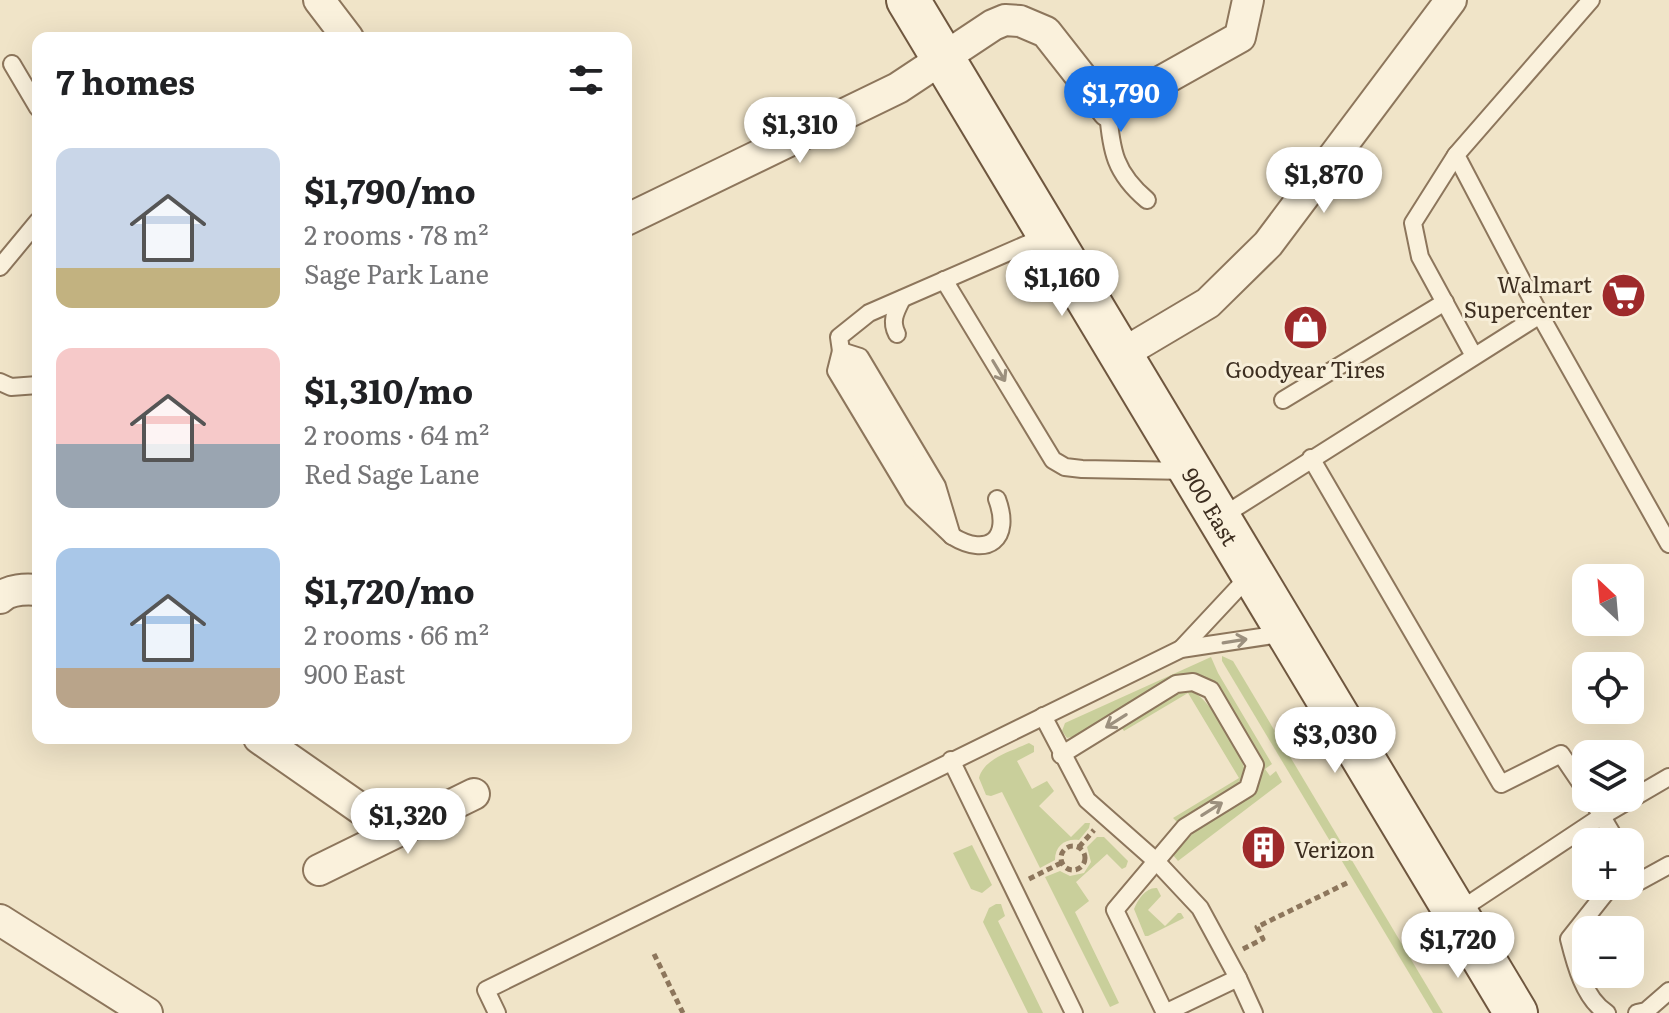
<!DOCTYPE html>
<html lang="en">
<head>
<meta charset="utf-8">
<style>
	:root { --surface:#fff; --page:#f6f6f6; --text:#202124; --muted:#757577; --accent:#1a73e8 }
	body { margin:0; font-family:Literata,serif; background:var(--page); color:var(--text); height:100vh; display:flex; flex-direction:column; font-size:30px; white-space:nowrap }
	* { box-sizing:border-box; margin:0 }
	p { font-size:26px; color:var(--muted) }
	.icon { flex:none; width:44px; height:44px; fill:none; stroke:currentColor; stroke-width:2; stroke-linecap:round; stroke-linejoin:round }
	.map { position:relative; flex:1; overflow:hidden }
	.drawer { position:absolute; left:32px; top:32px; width:600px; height:712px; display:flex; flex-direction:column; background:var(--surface); border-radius:16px; box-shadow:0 8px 32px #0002 }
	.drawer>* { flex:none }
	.needle { width:52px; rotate:334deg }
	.buttons { position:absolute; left:1572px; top:564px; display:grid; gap:16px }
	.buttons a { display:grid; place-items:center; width:72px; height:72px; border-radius:16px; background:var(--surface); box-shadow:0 8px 32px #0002; font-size:40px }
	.price { position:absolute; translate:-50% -68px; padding:0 18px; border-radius:28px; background:#fff; color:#222; font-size:26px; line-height:52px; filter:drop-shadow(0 2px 4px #0008) }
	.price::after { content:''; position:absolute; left:50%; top:48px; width:24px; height:18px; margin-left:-12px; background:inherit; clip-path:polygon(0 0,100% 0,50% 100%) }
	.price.on { background:var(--accent); color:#fff }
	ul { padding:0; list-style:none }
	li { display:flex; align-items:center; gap:24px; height:200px; padding:0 24px }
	li span { display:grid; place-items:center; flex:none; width:224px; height:160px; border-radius:16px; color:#555 }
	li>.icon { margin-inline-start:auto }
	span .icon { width:96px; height:96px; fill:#fffc; stroke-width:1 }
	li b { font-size:34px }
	h2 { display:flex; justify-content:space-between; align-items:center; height:96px; padding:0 24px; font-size:34px }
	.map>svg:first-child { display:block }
	.green { fill:#c9cf9b }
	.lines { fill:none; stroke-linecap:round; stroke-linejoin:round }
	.service-casing { stroke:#8d765c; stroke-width:20 }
	.minor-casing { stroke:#8d765c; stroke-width:34 }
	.secondary-casing { stroke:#6f573f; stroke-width:46 }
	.path { stroke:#8d765c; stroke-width:5; stroke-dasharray:6 4; stroke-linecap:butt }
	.service { stroke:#faf1dc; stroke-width:16 }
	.minor { stroke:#faf1dc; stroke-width:30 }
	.secondary { stroke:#faf1dc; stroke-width:42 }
	.oneway { stroke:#9c907e }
	.labels { text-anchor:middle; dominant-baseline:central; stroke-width:6; stroke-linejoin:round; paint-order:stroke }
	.poi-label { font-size:22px; fill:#3d2e20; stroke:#f7eed8; text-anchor:end }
	.street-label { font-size:22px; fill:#3d2e20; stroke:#f7eed8 }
</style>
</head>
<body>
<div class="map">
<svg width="1669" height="1013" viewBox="0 0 1669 1013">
	<rect width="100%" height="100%" fill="#f0e4c8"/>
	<g class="green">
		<path d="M1222,656L1233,661L1443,1013H1433L1222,661Z"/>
		<path d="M1211,657L1218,673L1272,764L1265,769L1270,776L1276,771L1282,782L1178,861L1173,855L1197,829L1256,786L1261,769C1244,732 1223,660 1170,678L1076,736L1067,738L1062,731L1065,723Z"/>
		<path d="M1189,690C1208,695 1240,749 1244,768L1243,777L1236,785L1177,822L1173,818L1239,778L1188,693L1124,731L1121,727L1183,691Z"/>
		<path d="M1029,743L1034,746V752L1017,761L1032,789L1047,781L1054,791L1039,806L1071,837L1085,823H1090L1089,828L1079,840C1065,838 1055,846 1055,860L1040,868L1002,792L991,796L986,795L979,778C984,758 1012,751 1029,743Z"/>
		<path d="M1097,837H1104L1128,861L1126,867L1122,869L1107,854L1076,882L1089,901L1075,912L1119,1003L1110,1007L1045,877L1060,871L1070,876L1084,873L1091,862L1087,847Z"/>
		<path d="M972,845L992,885L982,893L971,889L953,853Z"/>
		<path d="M1157,888L1161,896L1148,910L1165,926L1178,913H1181L1184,918L1148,936H1145L1134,909C1138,899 1146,887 1157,888Z"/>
		<path d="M996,904H1001L1005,916L998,921L1043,1013H1028L983,922L989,908Z"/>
	</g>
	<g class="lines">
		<defs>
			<g id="service">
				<path d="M12,64L38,108"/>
				<path d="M1108,111C1111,151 1115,173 1147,200"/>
				<path d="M1456,155L1413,223L1420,257L1474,356"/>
				<path d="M0,267L38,221"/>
				<path d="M944,280L1053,460L1065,467L1082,469L1188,471"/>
				<path d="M1540,315L1669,544"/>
				<path d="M897,334C890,321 896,311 902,299"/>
				<path d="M841,351L860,357L937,486L952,536L913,499L836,371Z"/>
				<path d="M0,382L11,387L38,385"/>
				<path d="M1283,400L1445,302"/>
				<path d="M1311,458L1501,784L1561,754L1586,791"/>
				<path d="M997,499C1012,539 988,558 952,536L841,351L839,337L869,313L1048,235"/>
				<path d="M1221,517L1540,315L1456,155L1591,0"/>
				<path d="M1181,649L1251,574"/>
				<path d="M1043,716L1087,800L1156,861L1200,908L1238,978L1165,1013"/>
				<path d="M1061,755L1176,684L1193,682L1211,690L1255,765L1248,788L1185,827L1115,910L1165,1013"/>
				<path d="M951,760L1074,1013"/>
				<path d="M1591,798L1617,842"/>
				<path d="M1630,864L1640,881L1669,865"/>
				<path d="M1457,912L1602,816L1669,777"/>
				<path d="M1238,978L1254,1013"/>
				<path d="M497,1013L486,990L1181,649L1287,633"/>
				<path d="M1607,1013C1584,999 1575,963 1569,939L1611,886"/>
				<path d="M1637,1013L1646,1011L1669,991"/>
			</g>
			<g id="minor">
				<path d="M319,0L348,38"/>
				<path d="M626,220L898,88L993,25L1005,20L1020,21L1046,32L1108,111L1240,37L1248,0"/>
				<path d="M1122,354L1208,303L1268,244L1451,0"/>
				<path d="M0,598C10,589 25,589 38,590"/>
				<path d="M259,738L394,832"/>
				<path d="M319,870L474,794"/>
				<path d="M0,920L147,1013"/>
			</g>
			<g id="secondary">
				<path id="s1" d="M908,0L1516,1013"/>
			</g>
		</defs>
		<use href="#service" class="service-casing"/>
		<use href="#minor" class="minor-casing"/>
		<use href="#secondary" class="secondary-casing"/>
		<g class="path">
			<circle cx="1073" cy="858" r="12"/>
			<path d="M1079,847L1094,830"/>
			<path d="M1029,879L1061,863"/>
			<path d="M1243,949L1263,939L1257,927L1349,882"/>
			<path d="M654,954L683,1013"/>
		</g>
		<use href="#service" class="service"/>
		<use href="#minor" class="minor"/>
		<use href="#secondary" class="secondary"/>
	</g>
	<defs><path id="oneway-shaft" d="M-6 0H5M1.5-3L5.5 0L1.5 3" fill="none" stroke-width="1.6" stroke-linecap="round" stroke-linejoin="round" transform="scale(2)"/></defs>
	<g class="oneway">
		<use href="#oneway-shaft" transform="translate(999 371) rotate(59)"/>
		<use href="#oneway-shaft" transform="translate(1235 641) rotate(-9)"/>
		<use href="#oneway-shaft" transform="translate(1116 721) rotate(148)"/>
		<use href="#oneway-shaft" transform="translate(1212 809) rotate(-32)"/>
	</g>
	<defs>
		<symbol id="supermarket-disc" viewBox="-11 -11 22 22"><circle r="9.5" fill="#9e2a2b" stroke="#f7eed8"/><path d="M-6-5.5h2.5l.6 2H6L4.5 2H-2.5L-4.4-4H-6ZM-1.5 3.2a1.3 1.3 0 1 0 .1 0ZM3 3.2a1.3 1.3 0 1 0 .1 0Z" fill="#fff"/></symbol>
		<symbol id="shop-disc" viewBox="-11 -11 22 22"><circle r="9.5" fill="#9e2a2b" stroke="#f7eed8"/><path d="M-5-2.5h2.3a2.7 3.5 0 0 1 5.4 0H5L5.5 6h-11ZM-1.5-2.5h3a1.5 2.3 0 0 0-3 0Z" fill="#fff"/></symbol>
		<symbol id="building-disc" viewBox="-11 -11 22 22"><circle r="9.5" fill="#9e2a2b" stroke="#f7eed8"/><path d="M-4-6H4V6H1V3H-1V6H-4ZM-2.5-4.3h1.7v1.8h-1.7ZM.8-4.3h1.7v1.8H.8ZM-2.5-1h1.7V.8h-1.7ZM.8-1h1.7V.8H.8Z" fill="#fff"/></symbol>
	</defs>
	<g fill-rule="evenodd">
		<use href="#supermarket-disc" x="1598" y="270" width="51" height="51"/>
		<use href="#shop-disc" x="1280" y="302" width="51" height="51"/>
		<use href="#building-disc" x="1238" y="822" width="51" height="51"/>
	</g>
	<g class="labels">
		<g class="poi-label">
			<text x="1592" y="283">Walmart<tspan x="1592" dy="25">Supercenter</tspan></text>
			<text x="1305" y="368" text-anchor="middle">Goodyear Tires</text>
			<text x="1294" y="848" text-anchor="start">Verizon</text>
		</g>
		<g class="street-label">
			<text stroke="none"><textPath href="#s1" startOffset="590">900 East</textPath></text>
		</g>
	</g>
</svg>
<div class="buttons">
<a><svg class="needle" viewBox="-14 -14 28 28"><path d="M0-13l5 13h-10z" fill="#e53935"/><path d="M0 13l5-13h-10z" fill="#757577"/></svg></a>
<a><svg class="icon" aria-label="locate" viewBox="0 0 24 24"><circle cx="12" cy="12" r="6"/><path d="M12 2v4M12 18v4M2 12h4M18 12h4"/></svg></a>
<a><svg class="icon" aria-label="layers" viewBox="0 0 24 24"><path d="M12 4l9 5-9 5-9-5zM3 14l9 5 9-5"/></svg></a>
<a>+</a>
<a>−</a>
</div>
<b class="price on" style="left:1121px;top:134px">$1,790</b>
<b class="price" style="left:800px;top:165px">$1,310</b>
<b class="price" style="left:1324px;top:215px">$1,870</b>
<b class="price" style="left:1062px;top:318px">$1,160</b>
<b class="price" style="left:1335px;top:775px">$3,030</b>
<b class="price" style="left:408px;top:856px">$1,320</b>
<b class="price" style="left:1458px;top:980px">$1,720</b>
<section class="drawer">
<h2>7 homes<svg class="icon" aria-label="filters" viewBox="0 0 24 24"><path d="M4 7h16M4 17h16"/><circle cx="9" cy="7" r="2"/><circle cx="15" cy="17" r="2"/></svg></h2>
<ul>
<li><span style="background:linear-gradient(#c9d6e8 75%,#c2b280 0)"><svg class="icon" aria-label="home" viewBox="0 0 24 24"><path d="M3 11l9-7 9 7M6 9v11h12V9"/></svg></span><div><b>$1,790/mo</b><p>2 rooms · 78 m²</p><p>Sage Park Lane</p></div></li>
<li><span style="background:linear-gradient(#f6c9c9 60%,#9aa5b1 0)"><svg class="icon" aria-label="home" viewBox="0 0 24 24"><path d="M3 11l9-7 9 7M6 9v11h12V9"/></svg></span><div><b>$1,310/mo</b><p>2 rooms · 64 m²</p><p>Red Sage Lane</p></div></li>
<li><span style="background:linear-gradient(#a9c7e8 75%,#b9a48a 0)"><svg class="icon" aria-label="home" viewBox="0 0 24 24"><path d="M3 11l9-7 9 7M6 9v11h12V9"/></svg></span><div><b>$1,720/mo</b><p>2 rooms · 66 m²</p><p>900 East</p></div></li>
</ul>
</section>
</div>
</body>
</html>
